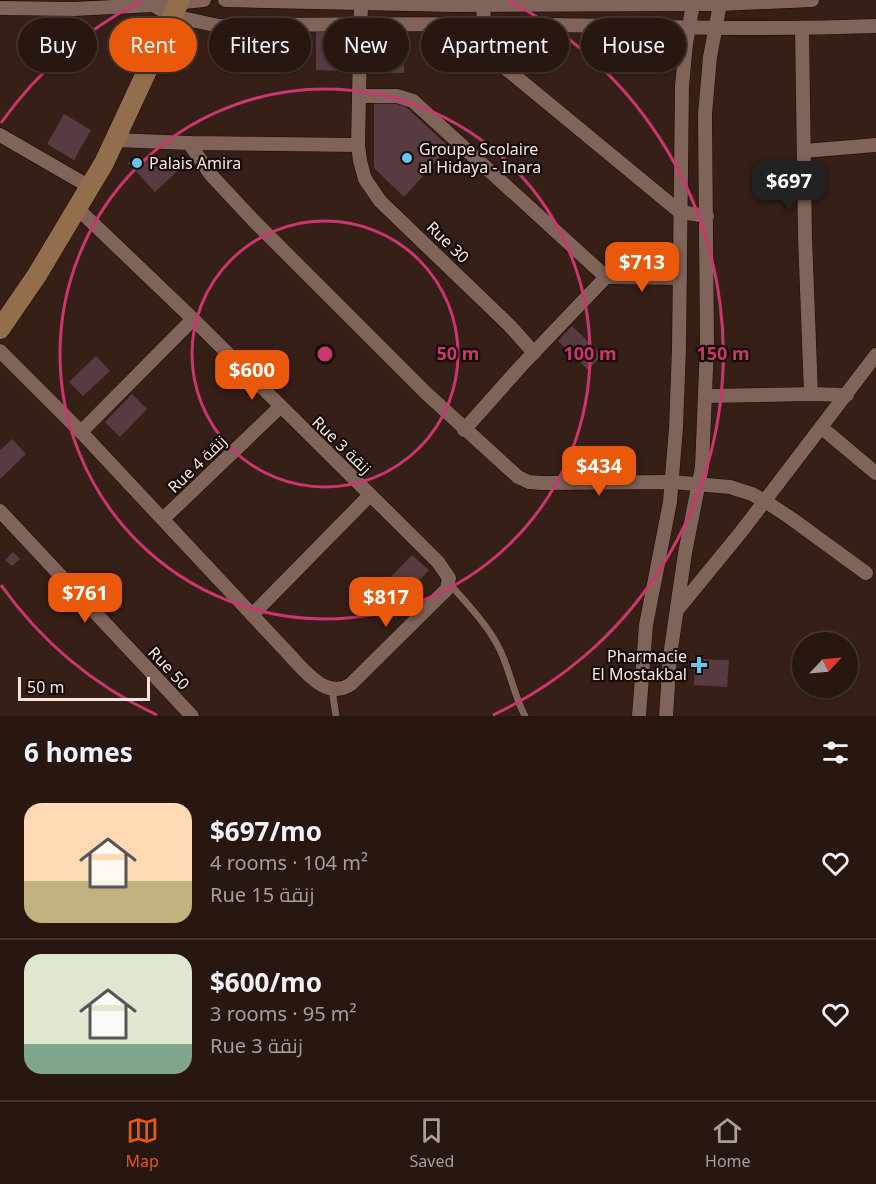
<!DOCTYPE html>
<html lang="en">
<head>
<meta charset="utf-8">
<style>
	:root { --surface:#281710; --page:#302019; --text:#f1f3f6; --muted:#a59f9f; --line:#443630; --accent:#ea580c }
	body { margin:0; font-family:"Noto Sans",Cairo,sans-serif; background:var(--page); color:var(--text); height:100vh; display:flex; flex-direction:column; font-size:22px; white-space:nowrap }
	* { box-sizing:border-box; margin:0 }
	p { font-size:20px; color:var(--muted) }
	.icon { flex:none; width:33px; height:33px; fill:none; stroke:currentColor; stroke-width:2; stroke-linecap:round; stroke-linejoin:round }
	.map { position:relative; height:716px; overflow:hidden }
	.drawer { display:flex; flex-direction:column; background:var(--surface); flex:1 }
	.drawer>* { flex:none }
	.guide { position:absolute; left:18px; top:18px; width:840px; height:54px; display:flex; gap:12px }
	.needle { width:39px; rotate:64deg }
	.fabs { position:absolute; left:792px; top:632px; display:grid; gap:12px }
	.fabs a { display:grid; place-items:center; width:66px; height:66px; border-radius:50%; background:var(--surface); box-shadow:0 2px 4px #0004,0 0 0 2px var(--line); font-size:30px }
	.scale { position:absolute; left:18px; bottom:15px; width:132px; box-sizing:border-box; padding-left:6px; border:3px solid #f7e6e0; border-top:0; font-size:16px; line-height:21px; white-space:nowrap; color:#f7e6e0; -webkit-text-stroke:4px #160c08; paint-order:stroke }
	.price { position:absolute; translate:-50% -51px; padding:0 14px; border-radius:12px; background:var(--accent); color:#fff; font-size:20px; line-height:39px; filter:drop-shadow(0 2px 3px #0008) }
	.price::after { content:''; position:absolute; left:50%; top:36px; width:18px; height:14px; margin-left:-9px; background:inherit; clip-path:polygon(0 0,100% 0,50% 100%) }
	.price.current { background:#222; color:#fff }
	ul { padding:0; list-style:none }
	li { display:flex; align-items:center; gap:18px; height:150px; padding:0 24px }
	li+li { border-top:2px solid var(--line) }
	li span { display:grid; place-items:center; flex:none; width:168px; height:120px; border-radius:18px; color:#555 }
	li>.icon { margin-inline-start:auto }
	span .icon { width:72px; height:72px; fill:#fffc; stroke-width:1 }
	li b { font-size:26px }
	h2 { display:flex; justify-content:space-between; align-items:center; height:72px; padding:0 24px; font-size:26px }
	.tag { padding:0 21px; border-radius:27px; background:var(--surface); box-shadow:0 2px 4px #0004,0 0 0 2px var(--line); font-size:21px; line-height:54px }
	.tag.current { background:var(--accent); color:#fff }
	.dock { display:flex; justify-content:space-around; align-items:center; height:84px; border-top:2px solid var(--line); background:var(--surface); font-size:16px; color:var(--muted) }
	.dock a { display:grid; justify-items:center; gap:3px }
	.dock .current { color:var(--accent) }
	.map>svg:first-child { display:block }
	.building { fill:#573b41 }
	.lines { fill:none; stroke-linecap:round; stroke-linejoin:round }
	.lane-casing { stroke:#1d0802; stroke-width:8 }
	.street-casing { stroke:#1d0802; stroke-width:15 }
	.secondary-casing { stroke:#1d0802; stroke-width:21 }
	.lane { stroke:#806459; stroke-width:7 }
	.street { stroke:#806459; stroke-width:14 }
	.secondary { stroke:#926e4c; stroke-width:20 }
	.ring { fill:none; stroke:#ca376f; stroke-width:3 }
	.poi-dot { fill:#65c5ee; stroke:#160c08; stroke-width:2 }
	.labels { text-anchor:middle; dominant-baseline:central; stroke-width:4.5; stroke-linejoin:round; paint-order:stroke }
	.poi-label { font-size:16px; fill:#f7e6e0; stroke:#160c08; text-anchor:start }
	.street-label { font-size:16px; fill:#f7e6e0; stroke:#160c08 }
	.centre { fill:#ca376f; stroke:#160c08; stroke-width:3 }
	.ring-label { font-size:18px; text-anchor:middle; font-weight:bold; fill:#ca376f; stroke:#160c08; stroke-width:4.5; stroke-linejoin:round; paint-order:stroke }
</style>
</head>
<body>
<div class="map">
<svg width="876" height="716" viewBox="0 0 876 716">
	<rect width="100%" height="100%" fill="#361f16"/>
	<g class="building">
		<path d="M316,31H341V71L316,70Z"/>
		<path d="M373,35L404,36V73H373Z"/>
		<path d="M374,101H404V105L449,147L404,197L374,168Z"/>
		<path d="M64,114L91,130L74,160L47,144Z"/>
		<path d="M134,158L180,159L185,164L155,192L128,163Z"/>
		<path d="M572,326L602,355L588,370L558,341Z"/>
		<path d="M96,356L110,371L83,396L69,382Z"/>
		<path d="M132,394L147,409L120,437L105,422Z"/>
		<path d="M12,439L26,454L0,479V450Z"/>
		<path d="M13,552L20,559L12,566L5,560Z"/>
		<path d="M412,555L429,570L400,600L384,584Z"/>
		<path d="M695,659L729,660L727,687L694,685Z"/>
	</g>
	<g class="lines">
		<defs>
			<g id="lane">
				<path d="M449,583C467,604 488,625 500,650C510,671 515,698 525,716"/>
				<path d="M332,689L336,716"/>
			</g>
			<g id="street">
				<path d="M225,0L455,5L720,4L812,0"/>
				<path d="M361,0L358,145L360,161L365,179L380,201L510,326L534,353"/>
				<path d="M483,0C483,27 487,46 504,67L680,212L707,216"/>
				<path d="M153,5L173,16L219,26C332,24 444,24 557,25C663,27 769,30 876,26"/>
				<path d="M0,8L74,9L153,5L204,0"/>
				<path d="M802,29L805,237L811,394"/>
				<path d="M360,96H397L413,101L606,277"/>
				<path d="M0,135L90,187"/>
				<path d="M116,140L189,143L358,145"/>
				<path d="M189,143L211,175L254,221L426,393L518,477L529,482L541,483L672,482L730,487L752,494L765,501L792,519L866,573"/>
				<path d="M804,151L876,145"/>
				<path d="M606,277L680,278"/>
				<path d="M0,351L81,432L284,649C301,666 325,702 351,684L447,589L449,578L438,562L193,319L78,209"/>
				<path d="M706,396L811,394L847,395"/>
				<path d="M822,428L876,473"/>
				<path d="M464,430L521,366L606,277"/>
				<path d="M81,432L193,319"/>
				<path d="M0,511L192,716"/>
				<path d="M163,519L280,407"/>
				<path d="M678,609L741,532L876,355"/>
				<path d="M252,615L370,495"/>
				<path d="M639,716L646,625L670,502L676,428L679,348L682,86L686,44L693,4"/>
				<path d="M666,716L670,656L685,553L702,467L707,345L705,114L710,57L720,4"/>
			</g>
			<path id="secondary" d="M0,329L37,275L104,163L180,0"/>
		</defs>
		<use href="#lane" class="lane-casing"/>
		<use href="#street" class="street-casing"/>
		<use href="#secondary" class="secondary-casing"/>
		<use href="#lane" class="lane"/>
		<use href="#street" class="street"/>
		<use href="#secondary" class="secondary"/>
	</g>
	<g class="ring">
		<circle cx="325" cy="354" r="133"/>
		<circle cx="325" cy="354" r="265"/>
		<path d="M157 715A398 398 0 0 1 1 585M1 123A398 398 0 0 1 141 1M509 1A398 398 0 0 1 493 715"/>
	</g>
	<g class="poi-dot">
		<circle cx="407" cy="158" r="6"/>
		<circle cx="137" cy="163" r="6"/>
		<path d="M696 656h6v6h6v6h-6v6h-6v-6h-6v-6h6z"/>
	</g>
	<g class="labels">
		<g class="poi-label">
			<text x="419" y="149">Groupe Scolaire<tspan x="419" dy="18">al Hidaya - Inara</tspan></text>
			<text x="149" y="163">Palais Amira</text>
			<text x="687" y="656" text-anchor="end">Pharmacie<tspan x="687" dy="18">El Mostakbal</tspan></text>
		</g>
		<g class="street-label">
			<text transform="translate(448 242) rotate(44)">Rue 30</text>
			<text transform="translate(342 445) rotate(44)">Rue 3 زنقة</text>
			<text transform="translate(197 464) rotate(-44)">Rue 4 زنقة</text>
			<text transform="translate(169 668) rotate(47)">Rue 50</text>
		</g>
	</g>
	<circle cx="325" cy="354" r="9" class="centre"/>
	<g class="ring-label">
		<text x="458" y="360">50 m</text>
		<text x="590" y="360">100 m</text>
		<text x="723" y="360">150 m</text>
	</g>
</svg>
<div class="fabs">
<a><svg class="needle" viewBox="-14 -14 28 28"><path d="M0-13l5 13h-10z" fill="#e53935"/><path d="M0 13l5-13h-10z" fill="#a59f9f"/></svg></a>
</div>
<div class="scale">50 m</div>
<b class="price current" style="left:789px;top:212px">$697</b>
<b class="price" style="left:642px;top:293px">$713</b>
<b class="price" style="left:252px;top:401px">$600</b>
<b class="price" style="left:599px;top:497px">$434</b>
<b class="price" style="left:85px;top:624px">$761</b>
<b class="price" style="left:386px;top:628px">$817</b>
<div class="guide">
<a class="tag">Buy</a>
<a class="tag current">Rent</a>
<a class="tag">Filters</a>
<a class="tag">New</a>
<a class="tag">Apartment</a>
<a class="tag">House</a>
</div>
</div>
<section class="drawer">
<h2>6 homes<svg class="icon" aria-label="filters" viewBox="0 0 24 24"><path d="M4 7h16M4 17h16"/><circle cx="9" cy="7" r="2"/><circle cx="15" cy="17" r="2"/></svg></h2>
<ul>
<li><span style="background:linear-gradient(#ffd9b3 65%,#c2b280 0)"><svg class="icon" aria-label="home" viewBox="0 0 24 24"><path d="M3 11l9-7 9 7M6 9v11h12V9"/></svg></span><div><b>$697/mo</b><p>4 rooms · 104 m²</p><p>Rue 15 زنقة</p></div><svg class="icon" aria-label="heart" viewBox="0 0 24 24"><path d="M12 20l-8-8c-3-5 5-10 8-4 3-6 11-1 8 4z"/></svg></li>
<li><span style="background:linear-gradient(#dfe7d0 75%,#7fa58c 0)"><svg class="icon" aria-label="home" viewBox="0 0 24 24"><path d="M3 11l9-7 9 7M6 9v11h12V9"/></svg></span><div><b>$600/mo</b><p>3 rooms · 95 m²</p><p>Rue 3 زنقة</p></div><svg class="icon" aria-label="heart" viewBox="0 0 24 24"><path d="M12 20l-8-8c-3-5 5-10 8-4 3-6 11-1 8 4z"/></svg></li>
</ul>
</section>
<nav class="dock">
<a class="current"><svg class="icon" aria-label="map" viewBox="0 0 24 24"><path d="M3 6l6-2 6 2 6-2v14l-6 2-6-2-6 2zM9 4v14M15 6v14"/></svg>Map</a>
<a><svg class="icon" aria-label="saved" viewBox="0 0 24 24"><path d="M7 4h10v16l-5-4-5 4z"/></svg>Saved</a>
<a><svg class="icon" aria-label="home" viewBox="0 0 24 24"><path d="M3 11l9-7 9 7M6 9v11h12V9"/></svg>Home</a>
</nav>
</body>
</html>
